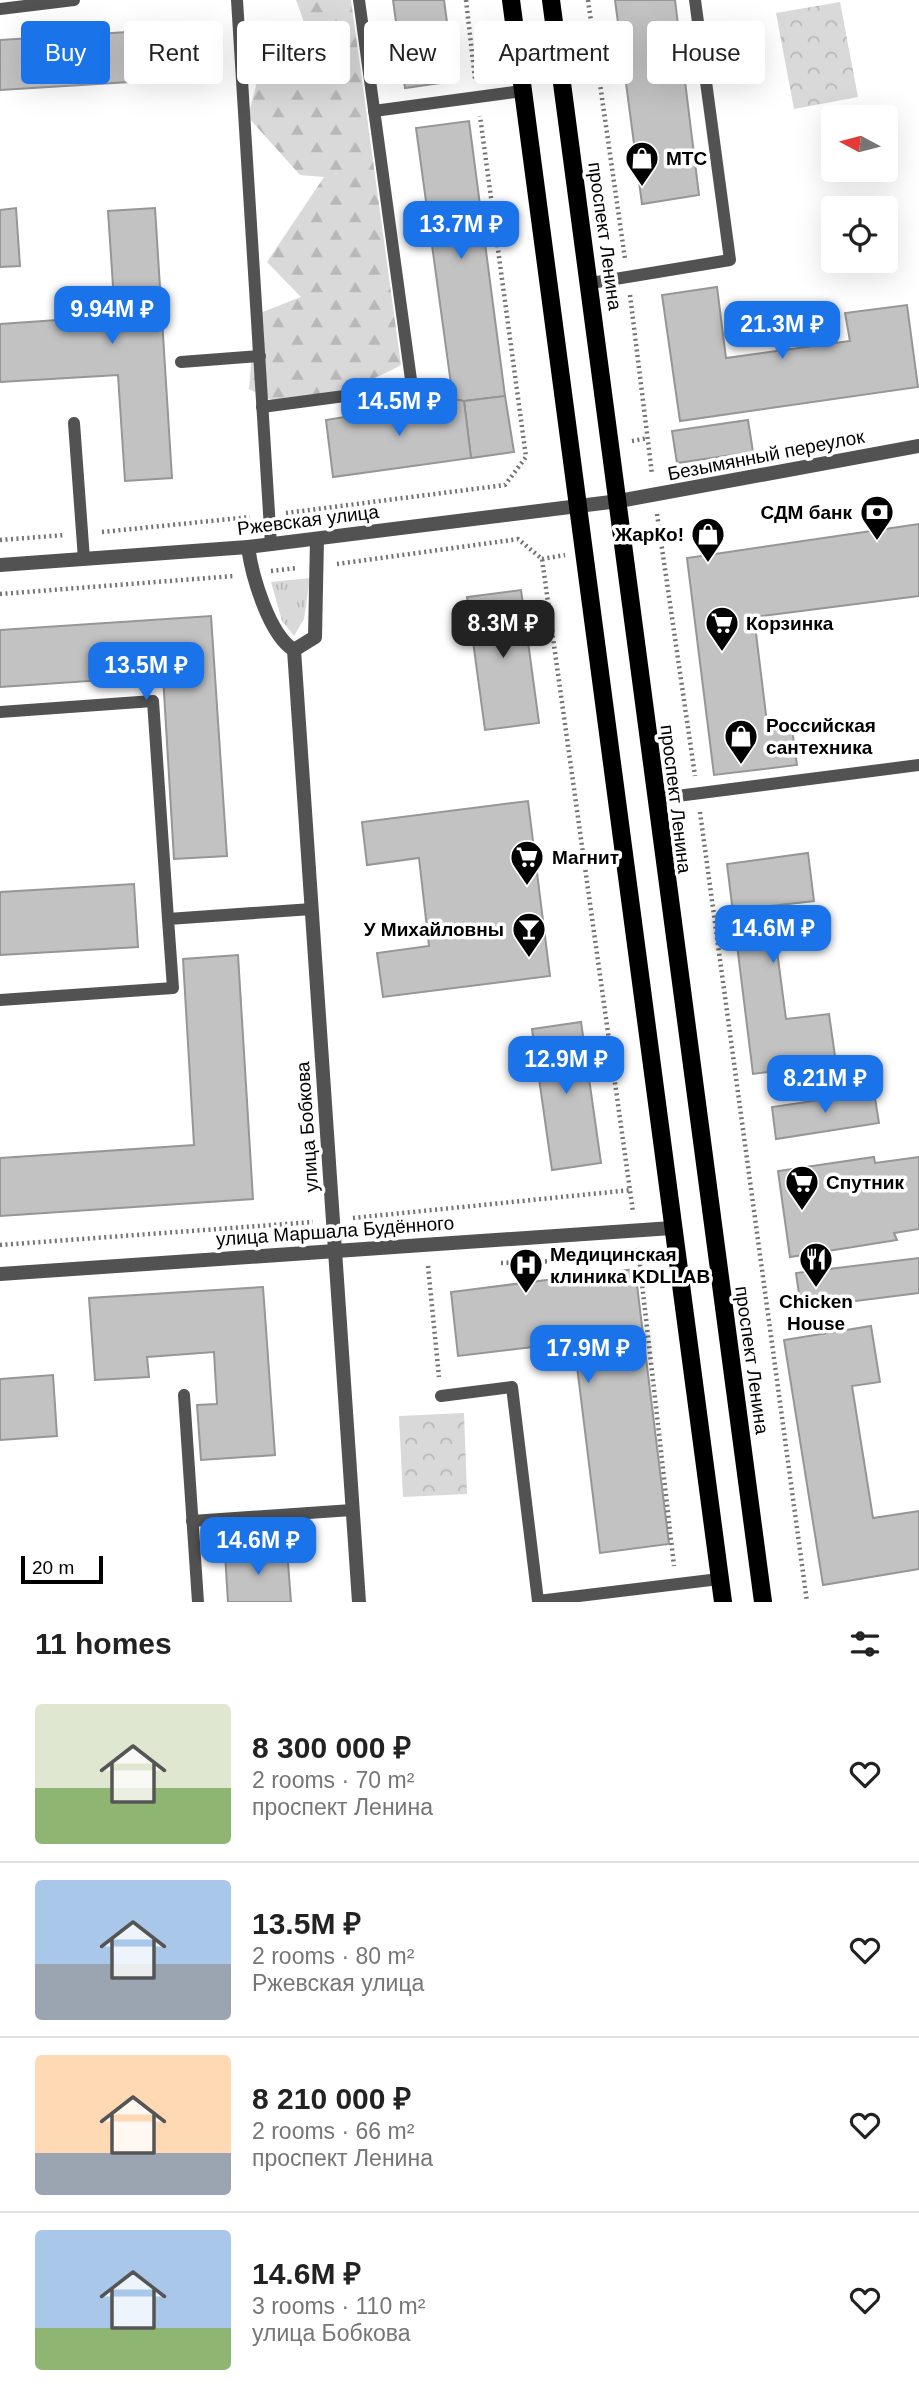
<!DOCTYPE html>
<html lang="en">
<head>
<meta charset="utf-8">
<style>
	:root { --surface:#fff; --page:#f2f2f2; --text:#222; --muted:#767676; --line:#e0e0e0; --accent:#1a73e8 }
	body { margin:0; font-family:Helvetica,sans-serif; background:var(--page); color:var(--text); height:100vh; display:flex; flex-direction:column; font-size:26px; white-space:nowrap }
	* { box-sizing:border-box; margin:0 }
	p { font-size:23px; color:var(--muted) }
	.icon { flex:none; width:38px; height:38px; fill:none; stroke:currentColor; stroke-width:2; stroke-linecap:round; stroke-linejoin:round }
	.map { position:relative; height:1602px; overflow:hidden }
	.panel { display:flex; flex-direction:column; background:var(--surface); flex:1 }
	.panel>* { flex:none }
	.guide { position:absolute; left:21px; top:21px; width:878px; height:63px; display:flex; gap:14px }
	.needle { width:46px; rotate:277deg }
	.buttons { position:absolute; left:821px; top:105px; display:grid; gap:14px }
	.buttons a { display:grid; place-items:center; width:77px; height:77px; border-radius:7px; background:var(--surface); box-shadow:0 7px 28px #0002; font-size:35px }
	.scale { position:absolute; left:21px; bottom:18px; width:82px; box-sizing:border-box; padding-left:7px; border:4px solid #000; border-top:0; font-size:19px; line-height:24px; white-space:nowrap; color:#000; -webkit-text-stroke:5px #fff; paint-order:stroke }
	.price { position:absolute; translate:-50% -60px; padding:0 16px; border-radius:14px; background:var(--accent); color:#fff; font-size:23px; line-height:46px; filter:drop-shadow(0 2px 4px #0008) }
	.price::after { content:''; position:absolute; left:50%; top:42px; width:21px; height:16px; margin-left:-10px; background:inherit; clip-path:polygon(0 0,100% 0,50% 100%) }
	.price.selected { background:#222; color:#fff }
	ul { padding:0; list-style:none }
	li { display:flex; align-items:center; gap:21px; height:175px; padding:0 35px }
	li+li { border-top:2px solid var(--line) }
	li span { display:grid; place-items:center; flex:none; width:196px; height:140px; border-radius:7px; color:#555 }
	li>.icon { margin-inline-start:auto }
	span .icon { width:84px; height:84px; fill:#fffc; stroke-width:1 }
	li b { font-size:30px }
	h2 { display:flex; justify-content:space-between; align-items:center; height:84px; padding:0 35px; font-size:30px }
	.chip { padding:0 24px; border-radius:7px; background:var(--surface); box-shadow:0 7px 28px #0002; font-size:24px; line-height:63px }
	.chip.selected { background:var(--accent); color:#fff }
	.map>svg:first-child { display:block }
	.grass { fill:url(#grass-tufts) }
	.forest { fill:url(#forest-firs) }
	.park { fill:url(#park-crowns) }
	.building { fill:#c2c2c2; stroke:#969696; stroke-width:2 }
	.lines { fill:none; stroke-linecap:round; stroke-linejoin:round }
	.path { stroke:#747474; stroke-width:4.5; stroke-dasharray:2 3.5; stroke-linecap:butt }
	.service { stroke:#525252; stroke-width:12 }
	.minor { stroke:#525252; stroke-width:14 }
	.primary { stroke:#000; stroke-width:18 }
	.labels { text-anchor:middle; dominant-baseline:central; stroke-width:7; stroke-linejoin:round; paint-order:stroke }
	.poi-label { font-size:19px; font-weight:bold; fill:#000; stroke:#fff; text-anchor:start }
	.street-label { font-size:19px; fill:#000; stroke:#fff }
</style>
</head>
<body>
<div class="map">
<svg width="919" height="1602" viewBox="0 0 919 1602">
	<defs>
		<pattern id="grass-tufts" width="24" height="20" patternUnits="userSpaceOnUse" patternTransform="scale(1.75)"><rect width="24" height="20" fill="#d9d9d9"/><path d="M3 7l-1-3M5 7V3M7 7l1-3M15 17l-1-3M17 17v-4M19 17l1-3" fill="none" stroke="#b8b8b8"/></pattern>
		<pattern id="forest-firs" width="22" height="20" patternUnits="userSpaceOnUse" patternTransform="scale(1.75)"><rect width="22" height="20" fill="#d9d9d9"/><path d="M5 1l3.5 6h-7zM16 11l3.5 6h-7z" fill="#b8b8b8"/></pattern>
		<pattern id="park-crowns" width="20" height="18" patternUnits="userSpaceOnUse" patternTransform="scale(1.75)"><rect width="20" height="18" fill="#d9d9d9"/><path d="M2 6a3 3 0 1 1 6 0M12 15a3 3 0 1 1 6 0" fill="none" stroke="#b8b8b8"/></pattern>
	</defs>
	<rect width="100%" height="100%" fill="#fff"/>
	<path class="grass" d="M310,578L304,619L294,636L282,621L271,582Z"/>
	<path class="forest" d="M296,0H351L401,365C370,382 311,406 274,400C266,399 257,393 249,389L255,315L301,297L267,262L324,177L300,175L248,117L267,43L305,25Z"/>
	<g class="park">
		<path d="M840,2L858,97L794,109L776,13Z"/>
		<path d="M464,1413L467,1494L403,1497L399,1416Z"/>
	</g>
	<g class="building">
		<path d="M393,0H444L455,81L405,88Z"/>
		<path d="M615,0H675L699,195L642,204Z"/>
		<path d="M159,30L162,80L0,90V40Z"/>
		<path d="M469,121L505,396L464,401L453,399L416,128Z"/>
		<path d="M16,208L20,266L0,267V210Z"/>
		<path d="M155,208L172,478L125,481L118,375L0,382V324L115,316L108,211Z"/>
		<path d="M717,287L726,358L850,341L845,313L907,305L918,387L680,421L662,295Z"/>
		<path d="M505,396L514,452L471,458L464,401Z"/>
		<path d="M453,399L464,401L471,458L333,477L326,420Z"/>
		<path d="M748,420L753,452L677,463L672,431Z"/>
		<path d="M919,524V596L754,617L768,731L792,728L797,765L714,775L687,558Z"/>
		<path d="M521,590L539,723L485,730L467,597Z"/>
		<path d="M211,616L227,856L174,859L163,676L0,687V630Z"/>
		<path d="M528,801L550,976L383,997L377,953L429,946L419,858L367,865L362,822Z"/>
		<path d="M808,853L814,901L771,906L786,1019L829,1014L836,1063L753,1074L727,864Z"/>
		<path d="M134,884L138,947L0,955V892Z"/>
		<path d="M238,955L253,1199L0,1216V1158L194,1145L183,959Z"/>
		<path d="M581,1022L601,1163L552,1170L532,1029Z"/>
		<path d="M874,1092L879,1123L776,1139L772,1107Z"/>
		<path d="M874,1157L875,1163L919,1157V1229L894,1233L897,1240L790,1257L778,1171Z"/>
		<path d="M919,1258V1293L801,1308L796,1273Z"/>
		<path d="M635,1269L669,1544L600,1553L574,1342L458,1356L451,1292Z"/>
		<path d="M263,1287L275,1455L201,1460L197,1405L217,1404L214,1352L147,1357L149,1377L95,1380L89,1298Z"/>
		<path d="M871,1326L880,1382L852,1386L873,1518L919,1511V1569L823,1585L784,1340Z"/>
		<path d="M53,1375L57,1436L0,1440V1379Z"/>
		<path d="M287,1549L291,1602H228L225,1553Z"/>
	</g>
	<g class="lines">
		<g class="path">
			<path d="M466,0L475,79"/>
			<path d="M588,0L625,259"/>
			<path d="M630,295L652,474"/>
			<path d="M632,441L648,438"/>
			<path d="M286,513L505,485L526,457L480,116"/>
			<path d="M657,514L695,776"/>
			<path d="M102,532L250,517"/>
			<path d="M0,540L65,535"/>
			<path d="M643,542L660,540"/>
			<path d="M542,559L565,555"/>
			<path d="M337,564L518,539L542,559L633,1212"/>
			<path d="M271,571L297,568"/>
			<path d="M0,594L234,576"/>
			<path d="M700,812L807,1602"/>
			<path d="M353,1218L631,1190"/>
			<path d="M0,1245L313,1222"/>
			<path d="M638,1248L674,1566"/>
			<path d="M501,1263L640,1258"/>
			<path d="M428,1266L439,1377"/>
		</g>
		<g class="service">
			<path d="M237,0L271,545"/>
			<path d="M0,9L74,0"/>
			<path d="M374,111L522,91"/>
			<path d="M591,283L730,260L695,0"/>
			<path d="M181,362L260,356"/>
			<path d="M262,407L412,387L359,0"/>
			<path d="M74,423L84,559"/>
			<path d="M0,712L153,701L168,919"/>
			<path d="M654,799L919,765"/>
			<path d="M0,1000L173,988L168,919L312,909"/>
			<path d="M184,1395L198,1602"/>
			<path d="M441,1396L512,1387L538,1601L719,1579"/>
			<path d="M192,1521L352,1510"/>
		</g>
		<g class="minor">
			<path d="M248,547C252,576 269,635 294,650"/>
			<path d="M0,565L248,547L619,501L919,446"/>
			<path d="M294,650L359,1602"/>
			<path d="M294,650L315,637L317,539"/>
			<path d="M0,1274L672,1228"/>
		</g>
		<g class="primary">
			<path d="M511,0L723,1602"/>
			<path d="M551,0L763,1602"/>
		</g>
	</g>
	<defs>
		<symbol id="shop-pin" viewBox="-11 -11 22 30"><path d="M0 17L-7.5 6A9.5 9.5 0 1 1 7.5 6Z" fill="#000" stroke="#fff"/><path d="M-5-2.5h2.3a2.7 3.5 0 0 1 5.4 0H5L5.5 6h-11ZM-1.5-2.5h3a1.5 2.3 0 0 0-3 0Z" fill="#fff"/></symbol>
		<symbol id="bank-pin" viewBox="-11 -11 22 30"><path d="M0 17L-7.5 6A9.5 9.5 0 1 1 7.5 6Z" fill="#000" stroke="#fff"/><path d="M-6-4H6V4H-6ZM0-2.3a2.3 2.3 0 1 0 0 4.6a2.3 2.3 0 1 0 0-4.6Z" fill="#fff"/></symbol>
		<symbol id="supermarket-pin" viewBox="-11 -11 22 30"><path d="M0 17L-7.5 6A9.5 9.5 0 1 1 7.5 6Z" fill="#000" stroke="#fff"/><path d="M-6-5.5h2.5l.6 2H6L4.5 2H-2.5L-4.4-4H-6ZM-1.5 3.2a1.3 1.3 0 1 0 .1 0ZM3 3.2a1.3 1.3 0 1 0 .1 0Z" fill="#fff"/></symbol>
		<symbol id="bar-pin" viewBox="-11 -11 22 30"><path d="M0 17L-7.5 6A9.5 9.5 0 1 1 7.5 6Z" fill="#000" stroke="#fff"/><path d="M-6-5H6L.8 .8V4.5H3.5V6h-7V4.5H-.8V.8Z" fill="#fff"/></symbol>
		<symbol id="restaurant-pin" viewBox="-11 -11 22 30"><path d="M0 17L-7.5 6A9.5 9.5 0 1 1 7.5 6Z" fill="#000" stroke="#fff"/><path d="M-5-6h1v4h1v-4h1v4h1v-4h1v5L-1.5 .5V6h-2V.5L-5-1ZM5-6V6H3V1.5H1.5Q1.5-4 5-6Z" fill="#fff"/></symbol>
		<symbol id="hospital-pin" viewBox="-11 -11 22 30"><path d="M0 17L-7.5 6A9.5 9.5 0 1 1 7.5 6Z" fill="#000" stroke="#fff"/><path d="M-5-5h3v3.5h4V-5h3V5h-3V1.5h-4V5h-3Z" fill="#fff"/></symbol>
	</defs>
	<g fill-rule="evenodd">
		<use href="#shop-pin" x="623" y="139" width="38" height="52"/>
		<use href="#bank-pin" x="858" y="493" width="38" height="52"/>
		<use href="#shop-pin" x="689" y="515" width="38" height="52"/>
		<use href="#supermarket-pin" x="703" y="604" width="38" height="52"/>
		<use href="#shop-pin" x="722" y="717" width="38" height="52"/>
		<use href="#supermarket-pin" x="508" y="838" width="38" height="52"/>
		<use href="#bar-pin" x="510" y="910" width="38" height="52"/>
		<use href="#supermarket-pin" x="783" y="1163" width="38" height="52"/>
		<use href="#restaurant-pin" x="797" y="1240" width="38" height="52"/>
		<use href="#hospital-pin" x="507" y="1246" width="38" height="52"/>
	</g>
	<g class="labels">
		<g class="poi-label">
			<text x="666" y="158">МТС</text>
			<text x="852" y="512" text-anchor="end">СДМ банк</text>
			<text x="684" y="534" text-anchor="end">ЖарКо!</text>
			<text x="746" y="623">Корзинка</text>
			<text x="766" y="725">Российская<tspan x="766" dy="22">сантехника</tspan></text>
			<text x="552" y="857">Магнит</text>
			<text x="504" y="929" text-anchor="end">У Михайловны</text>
			<text x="826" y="1182">Спутник</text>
			<text x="550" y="1254">Медицинская<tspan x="550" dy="22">клиника KDLLAB</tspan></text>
			<text x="816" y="1301" text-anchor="middle">Chicken<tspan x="816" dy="22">House</tspan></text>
		</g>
		<g class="street-label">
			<text transform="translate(605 236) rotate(82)">проспект Ленина</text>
			<text transform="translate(766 455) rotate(-11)">Безымянный переулок</text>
			<text transform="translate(308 520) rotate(-7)">Ржевская улица</text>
			<text transform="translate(676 799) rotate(83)">проспект Ленина</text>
			<text transform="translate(307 1127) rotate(-94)">улица Бобкова</text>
			<text transform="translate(335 1231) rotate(-4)">улица Маршала Будённого</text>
			<text transform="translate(752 1360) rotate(82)">проспект Ленина</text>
		</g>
	</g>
</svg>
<div class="buttons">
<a><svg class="needle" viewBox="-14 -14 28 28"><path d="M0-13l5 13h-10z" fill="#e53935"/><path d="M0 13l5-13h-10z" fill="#767676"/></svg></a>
<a><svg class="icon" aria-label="locate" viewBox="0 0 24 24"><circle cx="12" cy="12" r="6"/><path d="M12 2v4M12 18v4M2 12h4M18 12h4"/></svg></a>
</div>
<div class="scale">20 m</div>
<b class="price" style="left:461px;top:261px">13.7M ₽</b>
<b class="price" style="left:112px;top:346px">9.94M ₽</b>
<b class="price" style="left:782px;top:361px">21.3M ₽</b>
<b class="price" style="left:399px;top:438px">14.5M ₽</b>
<b class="price selected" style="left:503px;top:660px">8.3M ₽</b>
<b class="price" style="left:146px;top:702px">13.5M ₽</b>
<b class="price" style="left:773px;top:965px">14.6M ₽</b>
<b class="price" style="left:566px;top:1096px">12.9M ₽</b>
<b class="price" style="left:825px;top:1115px">8.21M ₽</b>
<b class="price" style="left:588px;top:1385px">17.9M ₽</b>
<b class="price" style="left:258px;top:1577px">14.6M ₽</b>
<div class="guide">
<a class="chip selected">Buy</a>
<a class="chip">Rent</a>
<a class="chip">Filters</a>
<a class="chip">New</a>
<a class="chip">Apartment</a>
<a class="chip">House</a>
</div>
</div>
<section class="panel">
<h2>11 homes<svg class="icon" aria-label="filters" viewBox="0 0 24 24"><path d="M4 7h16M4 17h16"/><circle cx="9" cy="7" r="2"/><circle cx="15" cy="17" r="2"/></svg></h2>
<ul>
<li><span style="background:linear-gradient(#dfe7d0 60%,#8fb573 0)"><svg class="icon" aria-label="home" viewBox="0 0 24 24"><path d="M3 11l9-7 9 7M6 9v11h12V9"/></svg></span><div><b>8 300 000 ₽</b><p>2 rooms · 70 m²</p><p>проспект Ленина</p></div><svg class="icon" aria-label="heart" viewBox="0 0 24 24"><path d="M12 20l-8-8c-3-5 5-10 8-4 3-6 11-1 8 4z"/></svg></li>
<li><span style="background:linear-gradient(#a9c7e8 60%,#9aa5b1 0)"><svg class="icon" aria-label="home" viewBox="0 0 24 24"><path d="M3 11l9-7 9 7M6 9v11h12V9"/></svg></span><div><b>13.5M ₽</b><p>2 rooms · 80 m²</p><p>Ржевская улица</p></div><svg class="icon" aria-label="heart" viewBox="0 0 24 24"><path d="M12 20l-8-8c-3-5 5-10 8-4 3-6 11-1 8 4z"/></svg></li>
<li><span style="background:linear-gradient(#ffd9b3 70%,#9aa5b1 0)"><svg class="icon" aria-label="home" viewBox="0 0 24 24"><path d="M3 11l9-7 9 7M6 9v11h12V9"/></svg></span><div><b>8 210 000 ₽</b><p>2 rooms · 66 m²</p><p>проспект Ленина</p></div><svg class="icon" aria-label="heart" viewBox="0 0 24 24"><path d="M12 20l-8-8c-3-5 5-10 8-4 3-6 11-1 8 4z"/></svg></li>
<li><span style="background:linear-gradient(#a9c7e8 70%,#8fb573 0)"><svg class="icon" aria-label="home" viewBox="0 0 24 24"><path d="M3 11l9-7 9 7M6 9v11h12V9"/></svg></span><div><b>14.6M ₽</b><p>3 rooms · 110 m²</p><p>улица Бобкова</p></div><svg class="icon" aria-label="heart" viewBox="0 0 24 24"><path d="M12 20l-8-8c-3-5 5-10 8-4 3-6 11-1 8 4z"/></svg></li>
</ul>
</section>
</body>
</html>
